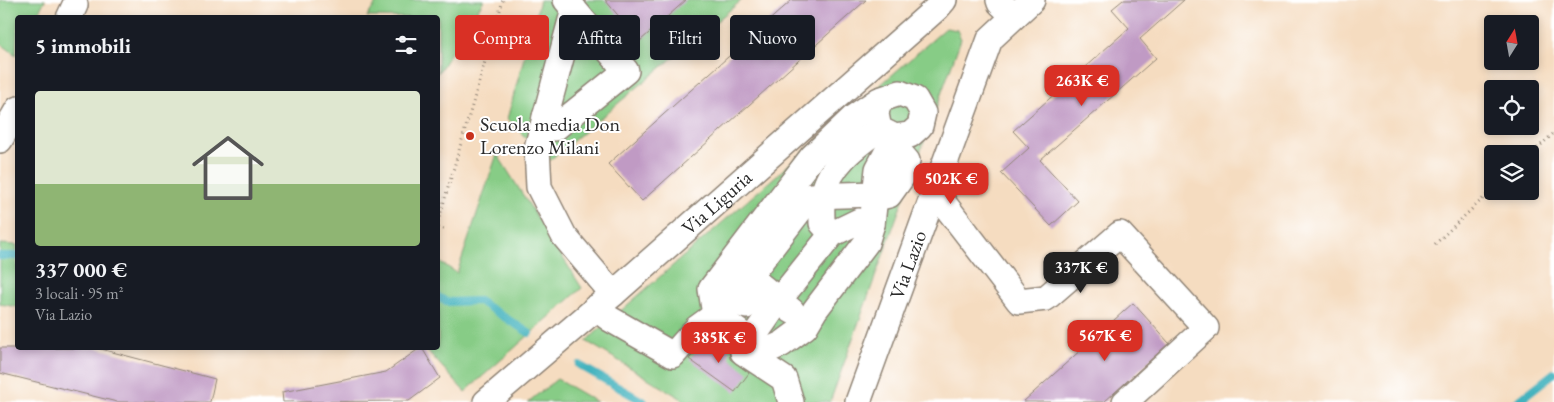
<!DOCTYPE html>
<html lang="it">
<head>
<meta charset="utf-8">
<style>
	:root { --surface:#171b24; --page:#20242c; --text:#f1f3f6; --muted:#9ea1a6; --line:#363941; --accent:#d93025 }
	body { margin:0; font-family:"EB Garamond",serif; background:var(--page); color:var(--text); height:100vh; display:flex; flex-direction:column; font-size:19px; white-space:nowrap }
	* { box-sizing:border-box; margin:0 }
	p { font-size:16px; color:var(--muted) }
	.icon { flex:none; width:28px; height:28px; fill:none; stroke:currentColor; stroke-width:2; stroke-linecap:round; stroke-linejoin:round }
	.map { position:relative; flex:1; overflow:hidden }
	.panel { position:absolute; left:15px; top:15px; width:425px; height:335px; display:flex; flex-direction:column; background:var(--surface); border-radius:5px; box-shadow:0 2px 8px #0003 }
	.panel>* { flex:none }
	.hud { position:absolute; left:455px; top:15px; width:475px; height:45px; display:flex; gap:10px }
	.needle { width:32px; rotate:11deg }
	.buttons { position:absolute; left:1484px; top:15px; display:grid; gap:10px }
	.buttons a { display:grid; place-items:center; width:55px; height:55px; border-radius:5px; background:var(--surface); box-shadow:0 2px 8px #0003; font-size:25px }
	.price { position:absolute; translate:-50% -42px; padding:0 11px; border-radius:10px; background:var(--accent); color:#fff; font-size:16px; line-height:32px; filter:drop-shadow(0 1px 2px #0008) }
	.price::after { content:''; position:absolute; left:50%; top:30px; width:15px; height:11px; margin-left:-8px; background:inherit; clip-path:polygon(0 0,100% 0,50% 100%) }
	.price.active { background:#222; color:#fff }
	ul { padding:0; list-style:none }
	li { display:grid; align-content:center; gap:10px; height:265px; padding:0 20px }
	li+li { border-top:1px solid var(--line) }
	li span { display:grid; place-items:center; height:155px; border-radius:5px; color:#555 }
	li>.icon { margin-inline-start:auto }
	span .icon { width:90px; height:90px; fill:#fffc; stroke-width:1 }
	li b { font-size:21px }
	h2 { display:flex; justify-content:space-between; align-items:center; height:60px; padding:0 20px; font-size:21px }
	.tag { padding:0 18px; border-radius:5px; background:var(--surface); box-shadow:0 2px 8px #0003; font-size:18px; line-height:45px }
	.tag.active { background:var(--accent); color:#fff }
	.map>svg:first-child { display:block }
	.green { fill:#87cc86; stroke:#597c58 }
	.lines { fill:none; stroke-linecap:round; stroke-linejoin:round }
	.stream { stroke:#43b2be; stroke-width:8 }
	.building { fill:#c09ac4 }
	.minor-casing { stroke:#908476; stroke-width:28 }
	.path { stroke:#908476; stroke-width:3; stroke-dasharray:1 4; stroke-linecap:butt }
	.minor { stroke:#fff; stroke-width:25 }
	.poi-dot { fill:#c8321e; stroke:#fff; stroke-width:2 }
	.labels { text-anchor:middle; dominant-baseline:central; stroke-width:4; stroke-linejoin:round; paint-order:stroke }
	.poi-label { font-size:20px; fill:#2b2b2b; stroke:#fff; text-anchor:start }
	.street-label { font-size:20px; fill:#2b2b2b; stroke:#fff }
</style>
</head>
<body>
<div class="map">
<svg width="1554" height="402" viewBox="0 0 1554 402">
	<rect width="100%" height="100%" fill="#fff"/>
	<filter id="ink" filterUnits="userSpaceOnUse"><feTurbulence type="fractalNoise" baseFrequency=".02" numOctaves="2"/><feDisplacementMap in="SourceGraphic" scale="10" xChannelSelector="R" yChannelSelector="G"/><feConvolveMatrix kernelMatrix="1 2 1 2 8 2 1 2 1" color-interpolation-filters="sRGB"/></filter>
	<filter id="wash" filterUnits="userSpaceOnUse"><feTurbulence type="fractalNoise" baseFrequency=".0096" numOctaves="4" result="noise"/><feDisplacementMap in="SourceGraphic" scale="20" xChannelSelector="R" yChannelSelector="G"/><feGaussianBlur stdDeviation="1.12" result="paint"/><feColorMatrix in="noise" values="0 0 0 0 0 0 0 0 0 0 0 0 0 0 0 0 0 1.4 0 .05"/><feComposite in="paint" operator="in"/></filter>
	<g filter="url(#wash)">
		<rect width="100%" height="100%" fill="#f5dcc0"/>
		<g class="green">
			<path d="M0,0H45L36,17L18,18L16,55L0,43Z"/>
			<path d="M378,0H484L438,73V18L367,17Z"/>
			<path d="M540,0H742L549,161L507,119Z"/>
			<path d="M946,28L957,30L961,39L830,402H687L586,341Z"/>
			<path d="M497,154L582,288L465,392L425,348H438V261L457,273Z"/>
			<path d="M0,244L17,245V307L0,304Z"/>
			<path d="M557,379L597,402H528Z"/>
		</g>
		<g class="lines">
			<g class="stream">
				<path d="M0,256H18"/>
				<path d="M438,297L447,302L479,301L529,333"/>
				<path d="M579,365L644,402"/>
				<path d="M1517,402L1554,373"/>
			</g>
		</g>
		<g id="blocks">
			<g class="building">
				<path d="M605,0H686L640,41Z"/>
				<path d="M792,0H866L642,201L608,164Z"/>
				<path d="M1123,0H1184L1140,39L1156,58L1040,160L1078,201L1051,226L1001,173L1029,148L1013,131L1129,28L1112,9Z"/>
				<path d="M1133,303L1169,343L1114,393L1104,402H1023Z"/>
				<path d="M711,336L729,349L730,359L749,373L735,392L689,359Z"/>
				<path d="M0,348H97L215,379L210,402H117L0,373Z"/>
				<path d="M420,348H422L440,378L409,401L283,402L282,392L386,372Z"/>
			</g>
		</g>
	</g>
	<g filter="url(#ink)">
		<use href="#blocks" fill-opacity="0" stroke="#908476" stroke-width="1"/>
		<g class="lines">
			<defs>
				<g id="minor">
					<path d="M999,0L1000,3L1014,16"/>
					<path d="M574,9L537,148L539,187L564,236L613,294"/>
					<path d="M69,18L75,5"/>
					<path d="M879,100L876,114L879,129L895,137L910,135L920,126L923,113L915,99L900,93L879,100L854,117L812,157L711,289L715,315L766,351L782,344L805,327L815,310L866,243L872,224L878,169L895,137"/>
					<path d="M545,117L555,128L626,71L566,0"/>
					<path d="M0,140L18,109"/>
					<path d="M935,192L1019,301L1046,298L1120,234L1206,328L1125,402"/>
					<path d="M875,198L889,195L904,174L907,161L901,154L893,157L889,167L890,178"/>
					<path d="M832,234L822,223C822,214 821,204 823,195C830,164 855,146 879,129"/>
					<path d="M757,266L811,196L875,194"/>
					<path d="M729,277L744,272L792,311"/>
					<path d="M742,279L753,300L746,306L734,302V286L747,275"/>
					<path d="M595,308L610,319L673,355L697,328L715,315"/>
					<path id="s1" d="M486,402L613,294L937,8L944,0"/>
					<path d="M791,402L784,379L743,352L779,300L832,234L859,221L872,224"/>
					<path id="s2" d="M858,402L990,39L1032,0"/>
				</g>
			</defs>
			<use href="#minor" class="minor-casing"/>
			<g class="path">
				<path d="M438,140L439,141L438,143"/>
				<path d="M1530,155L1554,133"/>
				<path d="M438,222L503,0"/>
				<path d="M438,228L444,229"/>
				<path d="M1435,244L1492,190"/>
			</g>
			<use href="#minor" class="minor"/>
		</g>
	</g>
	<circle class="poi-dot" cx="470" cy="136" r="5"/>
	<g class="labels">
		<g class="poi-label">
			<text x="480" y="124">Scuola media Don<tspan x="480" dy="23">Lorenzo Milani</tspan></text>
		</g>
		<g class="street-label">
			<text stroke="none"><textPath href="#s1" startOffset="305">Via Liguria</textPath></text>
			<text stroke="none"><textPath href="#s2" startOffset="146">Via Lazio</textPath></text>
		</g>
	</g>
</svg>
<div class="buttons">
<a><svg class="needle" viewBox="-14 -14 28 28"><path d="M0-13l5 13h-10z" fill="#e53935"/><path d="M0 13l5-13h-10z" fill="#9ea1a6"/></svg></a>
<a><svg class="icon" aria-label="locate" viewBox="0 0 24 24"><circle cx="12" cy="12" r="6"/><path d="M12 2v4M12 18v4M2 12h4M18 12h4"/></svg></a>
<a><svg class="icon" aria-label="layers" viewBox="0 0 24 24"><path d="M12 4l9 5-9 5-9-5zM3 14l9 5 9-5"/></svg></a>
</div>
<b class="price" style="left:1082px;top:107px">263K €</b>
<b class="price" style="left:951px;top:205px">502K €</b>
<b class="price active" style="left:1081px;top:294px">337K €</b>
<b class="price" style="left:1105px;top:362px">567K €</b>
<b class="price" style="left:719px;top:364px">385K €</b>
<div class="hud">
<a class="tag active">Compra</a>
<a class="tag">Affitta</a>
<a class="tag">Filtri</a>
<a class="tag">Nuovo</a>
</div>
<section class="panel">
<h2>5 immobili<svg class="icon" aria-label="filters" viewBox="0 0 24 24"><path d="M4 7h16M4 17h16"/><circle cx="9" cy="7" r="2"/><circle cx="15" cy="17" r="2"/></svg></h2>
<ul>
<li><span style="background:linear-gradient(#dfe7d0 60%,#8fb573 0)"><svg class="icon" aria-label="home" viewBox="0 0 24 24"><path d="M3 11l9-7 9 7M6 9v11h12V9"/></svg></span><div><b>337 000 €</b><p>3 locali · 95 m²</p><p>Via Lazio</p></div></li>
</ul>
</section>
</div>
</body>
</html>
